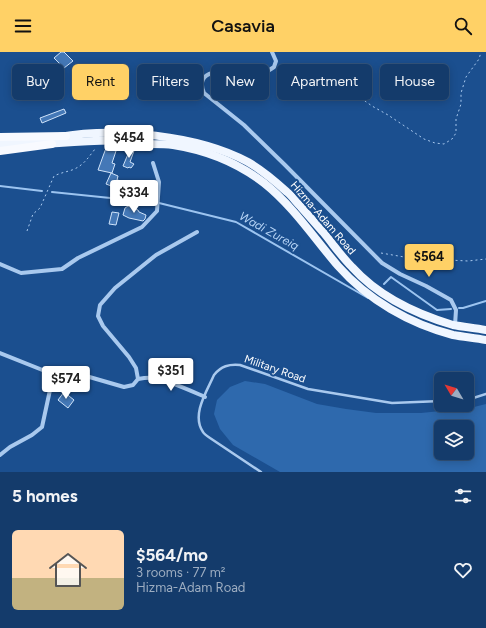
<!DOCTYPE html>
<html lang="en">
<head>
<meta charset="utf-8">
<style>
	:root { --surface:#143b6b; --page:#214673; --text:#f1f3f6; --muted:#9dadc1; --line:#33557e; --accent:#ffd166 }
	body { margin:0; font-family:Figtree,sans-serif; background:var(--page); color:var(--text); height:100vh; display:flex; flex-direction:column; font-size:15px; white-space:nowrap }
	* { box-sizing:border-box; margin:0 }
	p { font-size:13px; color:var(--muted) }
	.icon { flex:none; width:22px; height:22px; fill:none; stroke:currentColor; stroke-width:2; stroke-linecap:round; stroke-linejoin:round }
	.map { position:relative; height:420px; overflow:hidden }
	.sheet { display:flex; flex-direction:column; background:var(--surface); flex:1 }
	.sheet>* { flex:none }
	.banner { position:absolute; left:12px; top:12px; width:462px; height:36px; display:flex; gap:8px }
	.needle { width:26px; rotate:308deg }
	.buttons { position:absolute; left:434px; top:320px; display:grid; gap:8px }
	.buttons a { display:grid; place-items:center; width:40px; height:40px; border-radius:6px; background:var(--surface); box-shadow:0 2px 10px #0003,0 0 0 1px var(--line); font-size:20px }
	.price { position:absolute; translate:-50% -34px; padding:0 9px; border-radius:4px; background:#fff; color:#222; font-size:13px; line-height:26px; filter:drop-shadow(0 1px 2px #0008) }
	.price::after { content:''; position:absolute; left:50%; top:24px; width:12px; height:9px; margin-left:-6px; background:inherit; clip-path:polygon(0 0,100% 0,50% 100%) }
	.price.current { background:var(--accent); color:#111 }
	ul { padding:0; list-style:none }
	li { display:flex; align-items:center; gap:12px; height:100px; padding:0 12px }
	li span { display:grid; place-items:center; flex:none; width:112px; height:80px; border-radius:6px; color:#555 }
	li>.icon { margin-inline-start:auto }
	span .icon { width:48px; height:48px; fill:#fffc; stroke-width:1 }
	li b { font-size:17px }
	h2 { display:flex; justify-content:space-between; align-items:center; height:48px; padding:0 12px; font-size:17px }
	.tag { padding:0 14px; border-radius:6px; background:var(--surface); box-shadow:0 2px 10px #0003,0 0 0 1px var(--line); font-size:14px; line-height:36px }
	.tag.current { background:var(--accent); color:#111 }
	header { display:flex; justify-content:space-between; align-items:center; height:52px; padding:0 12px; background:var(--accent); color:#111; font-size:18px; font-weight:600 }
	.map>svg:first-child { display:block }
	.green { fill:#2e69ad; fill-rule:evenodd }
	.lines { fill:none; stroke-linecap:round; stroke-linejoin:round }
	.stream { stroke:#9cc4f0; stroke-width:2 }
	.building { fill:#4478b7; stroke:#cfe3fa }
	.path { stroke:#a9c9ee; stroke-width:1; stroke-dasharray:2 3; stroke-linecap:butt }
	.service { stroke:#a9c9ee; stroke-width:2.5 }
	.minor { stroke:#a9c9ee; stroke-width:4 }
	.primary { stroke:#f0f6ff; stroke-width:8 }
	.trunk { stroke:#f8faff; stroke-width:8 }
	.labels { text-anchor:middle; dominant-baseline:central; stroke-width:4; stroke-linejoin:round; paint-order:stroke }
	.street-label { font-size:11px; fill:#fff; stroke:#1b4f8f }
	.water-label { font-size:12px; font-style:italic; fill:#b5d3f5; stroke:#1b4f8f }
</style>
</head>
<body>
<header><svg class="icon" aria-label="menu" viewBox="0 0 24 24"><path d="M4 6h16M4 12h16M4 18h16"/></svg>Casavia<svg class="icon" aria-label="search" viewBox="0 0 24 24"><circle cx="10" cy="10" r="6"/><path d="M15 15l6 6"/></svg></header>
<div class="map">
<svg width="486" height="420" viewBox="0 0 486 420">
	<rect width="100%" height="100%" fill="#1b4f8f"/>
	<path class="green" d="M245,329L265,332L317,352L346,357L376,361H421L470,356L486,352V420H280L233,393L220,377L214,362L217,348L230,335ZM441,375H467V401H441Z"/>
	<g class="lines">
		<g class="stream">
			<path d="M0,134L42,139"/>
			<path d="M52,140L159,151L236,170L368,246"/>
			<path d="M384,232L391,225L437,258L451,257"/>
			<path d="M459,256H463L486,249"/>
		</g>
	</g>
	<g class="building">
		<path d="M61,0H64L73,9L64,16L54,6Z"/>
		<path d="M64,57L66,61L42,71L40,66Z"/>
		<path d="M131,95L135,96L130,110L134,112L131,116L129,115L128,116L123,114Z"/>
		<path d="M106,96L116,99L112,111L115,112L112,121L98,118Z"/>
		<path d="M111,121L118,124L117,128L126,130L124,139L106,132Z"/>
		<path d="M128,154L138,158L139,160L146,163L145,167L143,169L129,166L123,163L125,156Z"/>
		<path d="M112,160L119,161L116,173L109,172Z"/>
		<path d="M64,340L74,348L68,356L58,348Z"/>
	</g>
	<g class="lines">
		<g class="path">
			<path d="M278,17L296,23L309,31L316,34L336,33L348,37L372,54L388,63L424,87L435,91L444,92L452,87L456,81V67L461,52V41L466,25L479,7L481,0"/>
			<path d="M27,179L33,162L40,156L54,124C60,121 66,120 72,118C83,114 88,106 95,97"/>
			<path d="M381,201L410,206L468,209L486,207"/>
		</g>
		<g class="service">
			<path d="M467,348L486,342"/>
			<path d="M261,420L210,386C207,384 204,382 203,380C191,363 207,339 214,323C221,314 229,312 240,313L308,337L392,351L441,349"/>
		</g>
		<g class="minor">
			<path d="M272,0L276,9L274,15C271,17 268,19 265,20C250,23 190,8 204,41L244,73L285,113L382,211L400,222L426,234L451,248L456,258L455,273"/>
			<path d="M0,212L21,221L62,217L78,206L142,175L157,159L159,130L153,111"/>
			<path d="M0,301L60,325"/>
			<path d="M138,327C143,326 148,325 154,326C170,329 189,338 205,345"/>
			<path d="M0,403L10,395L32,383L42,375L50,338L60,325L79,322L124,335L133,333L138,327L136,316L129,305L103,274L98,264L100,253L115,236L156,203L197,180"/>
		</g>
		<g class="primary">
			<path d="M59,85C115,75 198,83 248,110C262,118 275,129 287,140C292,144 296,150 301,155C308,163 316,172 323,180C333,192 341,204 352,215C378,244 416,262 453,273C464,275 475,276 486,278"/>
			<path d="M0,91H15L46,87"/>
			<path d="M46,92C73,90 101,87 128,89C136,89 144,91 152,92C159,92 166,92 173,93C205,98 238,111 264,131C293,154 314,186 338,214C368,248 410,272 453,283C464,285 475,286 486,288"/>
		</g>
		<g class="trunk">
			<path d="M0,85L66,84"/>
			<path d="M0,99L52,92"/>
		</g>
	</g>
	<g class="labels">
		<g class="street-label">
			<text transform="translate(323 166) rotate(49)">Hizma-Adam Road</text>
			<text transform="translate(275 317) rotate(19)">Military Road</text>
		</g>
		<g class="water-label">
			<text transform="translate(269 179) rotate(29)">Wadi Zureiq</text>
		</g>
	</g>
</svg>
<div class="buttons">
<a><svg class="needle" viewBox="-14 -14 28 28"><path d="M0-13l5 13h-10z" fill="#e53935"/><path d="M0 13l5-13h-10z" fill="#9dadc1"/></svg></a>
<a><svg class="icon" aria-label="layers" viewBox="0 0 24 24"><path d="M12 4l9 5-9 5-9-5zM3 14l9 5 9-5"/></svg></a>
</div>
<b class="price" style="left:129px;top:107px">$454</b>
<b class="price" style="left:134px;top:162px">$334</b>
<b class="price current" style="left:429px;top:226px">$564</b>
<b class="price" style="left:171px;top:340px">$351</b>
<b class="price" style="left:66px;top:348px">$574</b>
<div class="banner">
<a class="tag">Buy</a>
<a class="tag current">Rent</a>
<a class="tag">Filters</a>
<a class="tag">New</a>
<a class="tag">Apartment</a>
<a class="tag">House</a>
</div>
</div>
<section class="sheet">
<h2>5 homes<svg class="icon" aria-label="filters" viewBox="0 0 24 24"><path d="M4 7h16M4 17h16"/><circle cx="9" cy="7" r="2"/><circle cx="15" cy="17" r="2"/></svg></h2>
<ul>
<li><span style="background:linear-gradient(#ffd9b3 60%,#c2b280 0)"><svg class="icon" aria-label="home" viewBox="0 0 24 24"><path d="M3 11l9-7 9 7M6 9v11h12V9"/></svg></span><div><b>$564/mo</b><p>3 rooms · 77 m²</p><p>Hizma-Adam Road</p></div><svg class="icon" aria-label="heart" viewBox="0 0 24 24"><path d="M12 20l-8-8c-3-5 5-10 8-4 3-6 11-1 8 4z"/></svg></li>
</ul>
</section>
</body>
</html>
